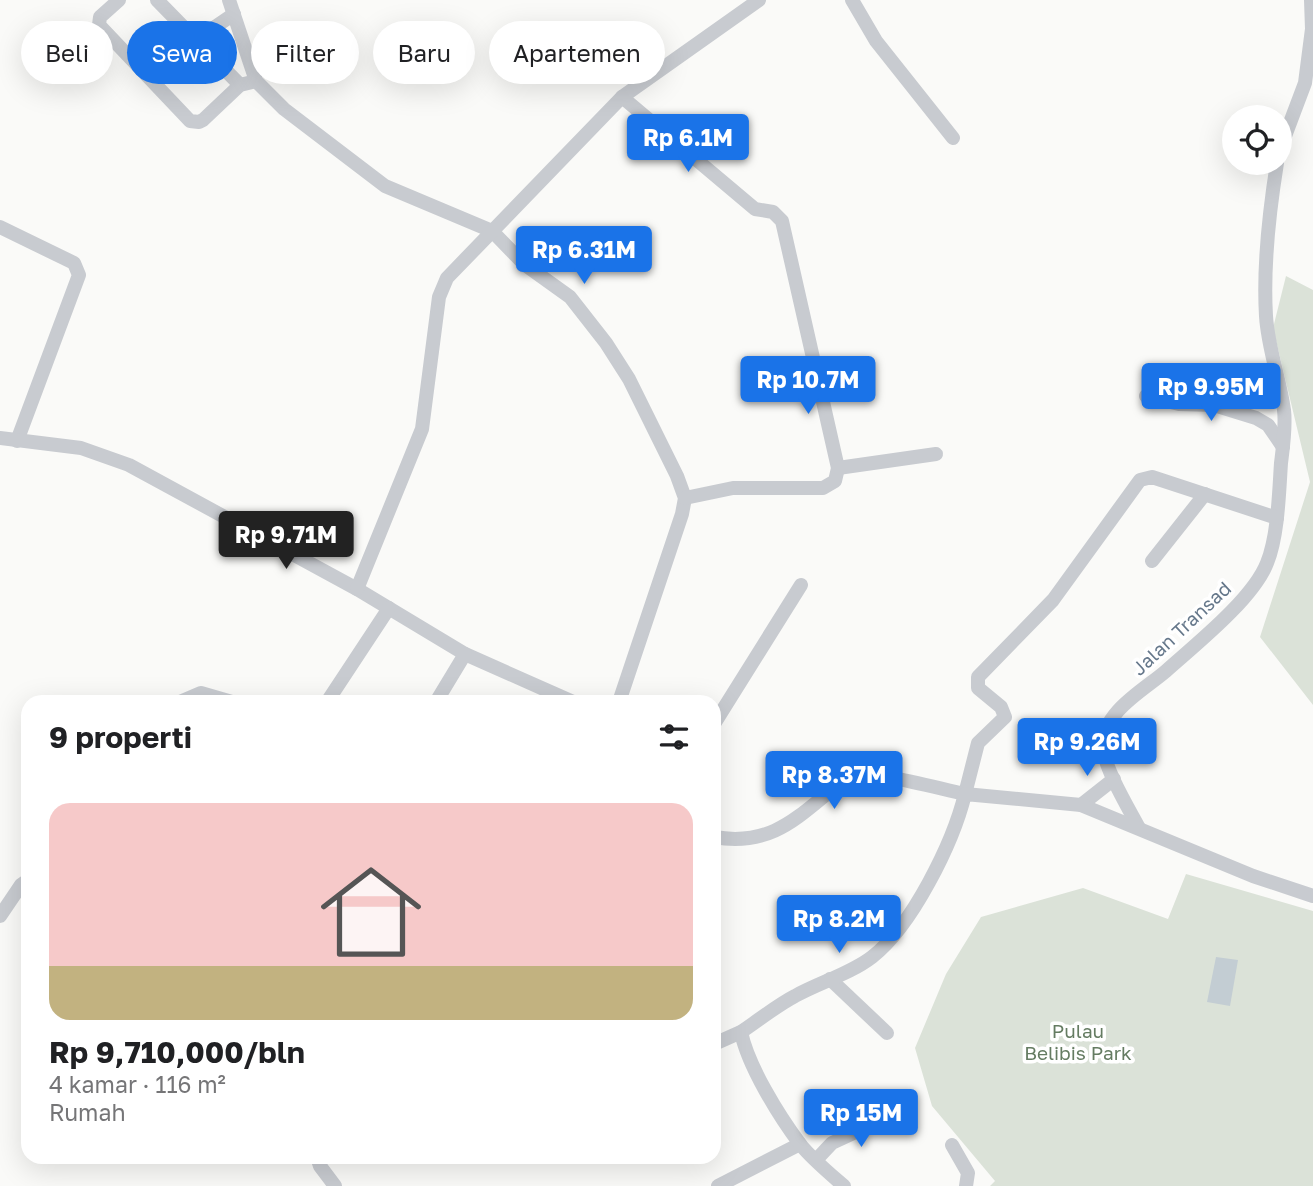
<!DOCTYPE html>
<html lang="id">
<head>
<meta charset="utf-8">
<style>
	:root { --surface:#fff; --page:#f2f2f2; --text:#202124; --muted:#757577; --line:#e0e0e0; --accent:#1a73e8 }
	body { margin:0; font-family:"Golos Text",sans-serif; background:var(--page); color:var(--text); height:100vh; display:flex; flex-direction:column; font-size:26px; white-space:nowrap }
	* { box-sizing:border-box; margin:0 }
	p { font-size:23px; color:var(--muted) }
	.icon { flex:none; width:38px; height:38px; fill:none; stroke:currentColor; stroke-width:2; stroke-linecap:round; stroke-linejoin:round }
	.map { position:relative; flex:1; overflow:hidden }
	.panel { position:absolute; left:21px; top:695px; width:700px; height:469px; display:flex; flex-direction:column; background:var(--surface); border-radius:21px; box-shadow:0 7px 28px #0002 }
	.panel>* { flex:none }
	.guide { position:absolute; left:21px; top:21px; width:700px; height:63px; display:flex; gap:14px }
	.buttons { position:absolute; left:1222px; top:105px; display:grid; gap:14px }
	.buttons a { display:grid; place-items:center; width:70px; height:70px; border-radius:50%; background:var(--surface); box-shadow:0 7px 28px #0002; font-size:35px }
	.price { position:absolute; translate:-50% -60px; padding:0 16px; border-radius:7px; background:var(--accent); color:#fff; font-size:23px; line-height:46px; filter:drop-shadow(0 2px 4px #0008) }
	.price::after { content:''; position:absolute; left:50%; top:42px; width:21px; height:16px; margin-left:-10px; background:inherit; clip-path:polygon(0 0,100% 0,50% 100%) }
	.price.on { background:#222; color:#fff }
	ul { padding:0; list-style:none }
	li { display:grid; align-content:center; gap:14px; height:371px; padding:0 28px }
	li+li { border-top:2px solid var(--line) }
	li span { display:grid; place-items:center; height:217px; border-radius:21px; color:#555 }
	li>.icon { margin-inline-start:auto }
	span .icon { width:126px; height:126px; fill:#fffc; stroke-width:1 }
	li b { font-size:30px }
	h2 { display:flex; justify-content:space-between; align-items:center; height:84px; padding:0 28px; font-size:30px }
	.tag { padding:0 24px; border-radius:32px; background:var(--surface); box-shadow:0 7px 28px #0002; font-size:24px; line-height:63px }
	.tag.on { background:var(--accent); color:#fff }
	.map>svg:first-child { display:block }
	.green { fill:#dbe2d8 }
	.water { fill:#c3cdd3 }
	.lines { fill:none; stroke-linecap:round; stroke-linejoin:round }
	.minor { stroke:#c8cbd0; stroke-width:14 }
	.labels { text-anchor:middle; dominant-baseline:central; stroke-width:7; stroke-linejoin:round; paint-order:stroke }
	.street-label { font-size:19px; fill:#66788b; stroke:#fff }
	.park-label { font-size:19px; fill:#657c62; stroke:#fff }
</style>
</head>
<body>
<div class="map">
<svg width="1313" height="1186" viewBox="0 0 1313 1186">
	<rect width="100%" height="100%" fill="#fafaf8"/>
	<g class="green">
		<path d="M1286,276L1313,290V705L1260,637L1310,482L1273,328Z"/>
		<path d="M1186,874L1313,911V1186H990L995,1181L932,1106L915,1048L946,974L981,917L1083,888L1168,919Z"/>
	</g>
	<path class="water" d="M1216,957L1238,960L1230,1006L1207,1002Z"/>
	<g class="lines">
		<g class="minor">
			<path d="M119,0L100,17L99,25L190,121L199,122L203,120L240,85L256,81"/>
			<path d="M157,0L240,85"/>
			<path d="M229,0L256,81L284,109L385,186L492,231L524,264L570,297L606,343L629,379L677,476L685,498L682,514L619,702"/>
			<path d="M852,0L876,41L953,138"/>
			<path d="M196,40L234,14"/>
			<path d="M622,97L755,209L773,212L782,221L838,468L835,481L823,488H733L685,498"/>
			<path d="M1279,152L1305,83L1312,29L1311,0"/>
			<path d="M0,227L74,263L79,275L17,441"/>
			<path d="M1146,396L1179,404L1214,405L1256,418L1268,425L1283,447"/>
			<path d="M0,438L81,448L129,465L357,589L465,654L573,702"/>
			<path d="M838,468L936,454"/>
			<path d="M1152,561L1205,494"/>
			<path d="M357,589L422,429L439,297L447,278L622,97L759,0"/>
			<path d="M180,702L201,693L232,702"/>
			<path d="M327,702L389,608"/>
			<path d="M436,702L465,654"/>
			<path d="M714,724L801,585"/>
			<path d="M1081,805L1114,779"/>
			<path d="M1139,828C1129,809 1103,766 1103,746C1102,712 1144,690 1166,671C1195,645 1253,599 1267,563C1278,536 1279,493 1281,463C1283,447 1286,427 1284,410C1280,379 1268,349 1266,316C1263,266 1269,213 1277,163"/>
			<path d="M714,837C777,848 802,811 848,777C870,768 939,789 965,794L978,743L1005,717L1001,707L978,688V677L1053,600L1140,480L1152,477L1277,518"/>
			<path d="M0,916L21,885L28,880"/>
			<path d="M830,979L887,1033"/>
			<path d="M714,1044L741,1032"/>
			<path d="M952,1145L968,1173L966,1186"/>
			<path d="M317,1157L320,1166L335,1186"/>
			<path d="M816,1160L832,1143L871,1125L894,1119"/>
			<path d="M718,1186L800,1144"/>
			<path d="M844,1186C829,1173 812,1159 800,1144C779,1116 748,1066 741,1032C759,1020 776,1006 795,996C820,982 850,974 872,957C912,926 953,843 965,794L1081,805L1253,876L1313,896"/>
		</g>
	</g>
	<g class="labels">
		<g class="street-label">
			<text transform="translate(1181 628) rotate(-43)">Jalan Transad</text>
		</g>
		<g class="park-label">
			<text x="1078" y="1030">Pulau<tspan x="1078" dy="22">Belibis Park</tspan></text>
		</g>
	</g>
</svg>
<div class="buttons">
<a><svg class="icon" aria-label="locate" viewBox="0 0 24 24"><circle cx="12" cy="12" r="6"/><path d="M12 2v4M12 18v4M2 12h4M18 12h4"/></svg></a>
</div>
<b class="price" style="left:688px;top:174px">Rp 6.1M</b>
<b class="price" style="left:584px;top:286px">Rp 6.31M</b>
<b class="price" style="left:808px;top:416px">Rp 10.7M</b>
<b class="price" style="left:1211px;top:423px">Rp 9.95M</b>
<b class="price on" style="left:286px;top:571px">Rp 9.71M</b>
<b class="price" style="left:1087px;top:778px">Rp 9.26M</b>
<b class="price" style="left:834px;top:811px">Rp 8.37M</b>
<b class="price" style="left:839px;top:955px">Rp 8.2M</b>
<b class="price" style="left:861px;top:1149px">Rp 15M</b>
<div class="guide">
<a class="tag">Beli</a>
<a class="tag on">Sewa</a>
<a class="tag">Filter</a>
<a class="tag">Baru</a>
<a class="tag">Apartemen</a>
</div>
<section class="panel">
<h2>9 properti<svg class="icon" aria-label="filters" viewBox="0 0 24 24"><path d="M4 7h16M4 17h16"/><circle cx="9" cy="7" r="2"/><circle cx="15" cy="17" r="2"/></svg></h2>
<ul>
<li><span style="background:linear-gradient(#f6c9c9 75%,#c2b280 0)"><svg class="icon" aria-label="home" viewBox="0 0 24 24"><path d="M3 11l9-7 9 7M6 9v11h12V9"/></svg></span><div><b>Rp 9,710,000/bln</b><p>4 kamar · 116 m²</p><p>Rumah</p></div></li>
</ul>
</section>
</div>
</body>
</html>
